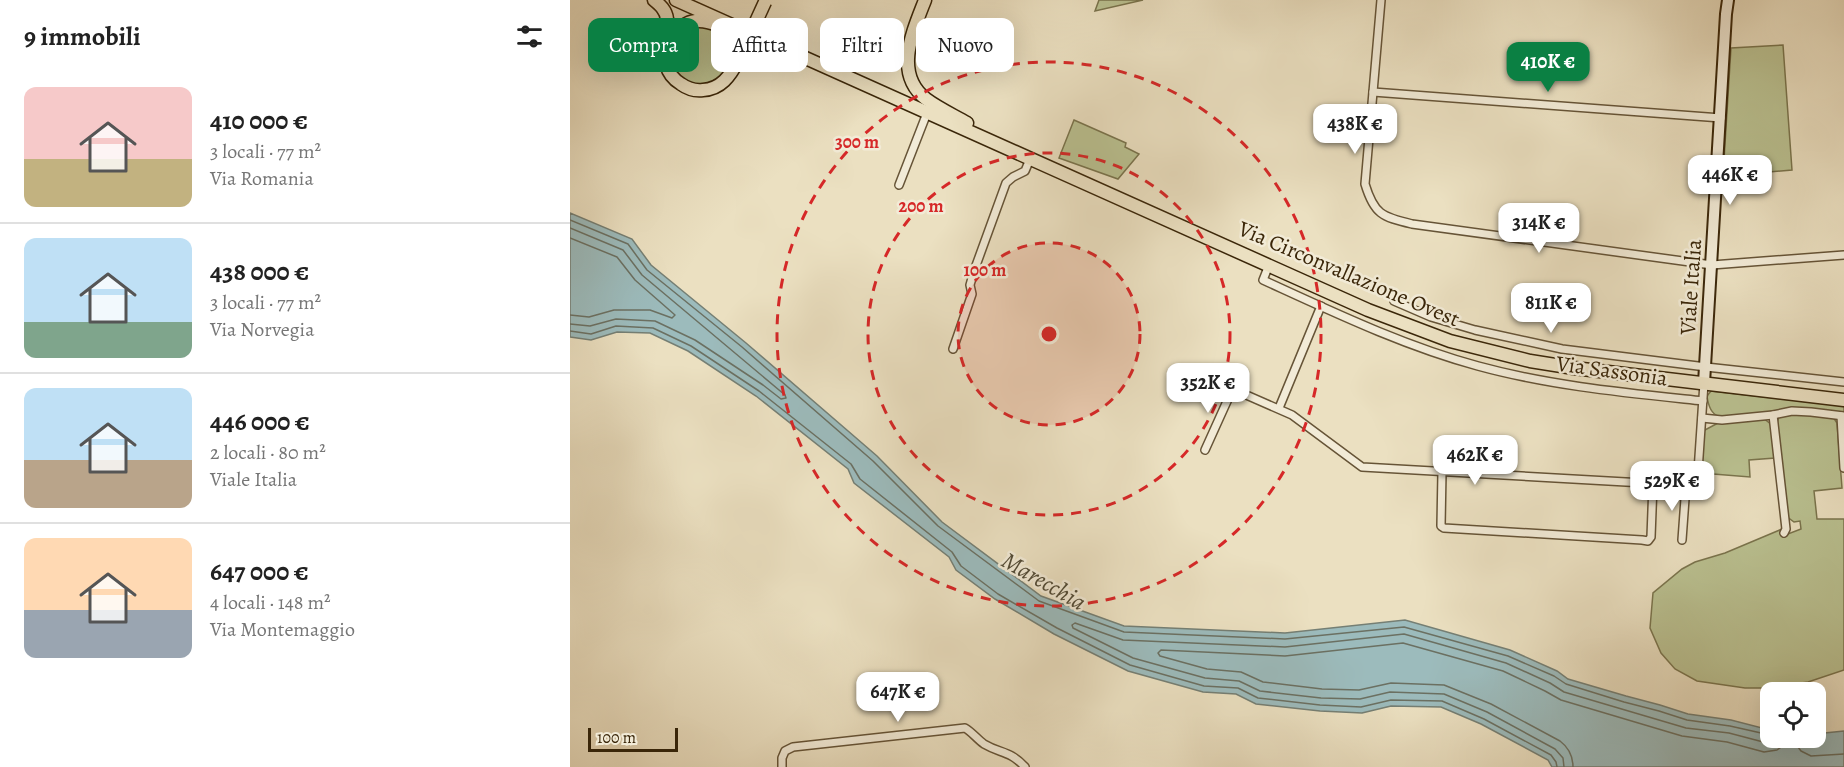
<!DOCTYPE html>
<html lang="it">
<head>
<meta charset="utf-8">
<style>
	:root { --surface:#fff; --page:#f2f2f2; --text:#222; --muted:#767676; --line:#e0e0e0; --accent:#0b8043 }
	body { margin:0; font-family:Alegreya,serif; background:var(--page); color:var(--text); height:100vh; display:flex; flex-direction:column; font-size:22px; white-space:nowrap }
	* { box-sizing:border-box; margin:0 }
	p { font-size:20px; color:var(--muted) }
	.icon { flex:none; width:33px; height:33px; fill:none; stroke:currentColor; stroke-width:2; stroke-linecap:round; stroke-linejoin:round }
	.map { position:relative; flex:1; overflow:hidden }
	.panel { display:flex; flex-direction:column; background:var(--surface); width:570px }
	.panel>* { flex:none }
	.banner { position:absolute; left:18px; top:18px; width:570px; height:54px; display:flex; gap:12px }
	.tools { position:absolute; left:1190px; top:682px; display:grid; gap:12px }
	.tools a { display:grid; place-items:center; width:66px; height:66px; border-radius:12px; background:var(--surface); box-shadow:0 6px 24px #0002; font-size:30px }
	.scale { position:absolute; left:18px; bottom:15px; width:90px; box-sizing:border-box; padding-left:6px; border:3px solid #3a2609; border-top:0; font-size:16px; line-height:21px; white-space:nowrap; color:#3a2609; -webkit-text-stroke:4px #f2ebd7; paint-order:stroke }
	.price { position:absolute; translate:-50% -51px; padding:0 14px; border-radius:12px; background:#fff; color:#222; font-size:20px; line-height:39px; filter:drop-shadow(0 2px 3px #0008) }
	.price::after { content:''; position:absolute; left:50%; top:36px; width:18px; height:14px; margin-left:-9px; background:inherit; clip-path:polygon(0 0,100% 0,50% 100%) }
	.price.current { background:var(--accent); color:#fff }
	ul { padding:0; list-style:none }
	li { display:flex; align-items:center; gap:18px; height:150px; padding:0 24px }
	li+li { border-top:2px solid var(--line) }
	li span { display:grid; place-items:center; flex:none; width:168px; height:120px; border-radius:12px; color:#555 }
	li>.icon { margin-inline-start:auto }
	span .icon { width:72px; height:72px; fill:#fffc; stroke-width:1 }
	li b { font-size:26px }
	h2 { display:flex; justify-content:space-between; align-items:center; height:72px; padding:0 24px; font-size:26px }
	.pill { padding:0 21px; border-radius:12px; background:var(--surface); box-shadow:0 6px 24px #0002; font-size:21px; line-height:54px }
	.pill.current { background:var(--accent); color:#fff }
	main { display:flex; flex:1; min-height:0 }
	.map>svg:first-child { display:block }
	.green { fill:#bac191; stroke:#7a744d; stroke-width:1.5 }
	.water { fill:#9cbbbc; stroke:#757f74; stroke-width:1.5 }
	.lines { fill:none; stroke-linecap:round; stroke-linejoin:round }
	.shore { stroke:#6b7062; stroke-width:1.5 }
	.street-casing { stroke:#665437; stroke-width:10 }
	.secondary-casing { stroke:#3a2609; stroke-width:14 }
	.primary-casing { stroke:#3a2609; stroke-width:15 }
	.street { stroke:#f2ebd7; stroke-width:7 }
	.secondary { stroke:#f2ebd7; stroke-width:10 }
	.primary { stroke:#ebe0c1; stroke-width:12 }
	.primary-bridge-casing { stroke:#3a2609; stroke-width:15; stroke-linecap:butt }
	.primary-bridge { stroke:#ebe0c1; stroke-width:12 }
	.ring { fill:none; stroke:#d62828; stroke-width:3; stroke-dasharray:10 8 }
	.labels { text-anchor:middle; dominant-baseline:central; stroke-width:5; stroke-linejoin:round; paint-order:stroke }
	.street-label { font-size:22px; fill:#3a2609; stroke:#f2ebd7 }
	.water-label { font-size:24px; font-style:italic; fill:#524b36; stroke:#f2ebd7 }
	.centre { fill:#d62828; stroke:#f2ebd7; stroke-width:3 }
	.ring-label { font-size:18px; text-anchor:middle; font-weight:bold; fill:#d62828; stroke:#f2ebd7; stroke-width:5; stroke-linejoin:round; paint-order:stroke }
</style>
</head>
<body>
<main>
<section class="panel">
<h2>9 immobili<svg class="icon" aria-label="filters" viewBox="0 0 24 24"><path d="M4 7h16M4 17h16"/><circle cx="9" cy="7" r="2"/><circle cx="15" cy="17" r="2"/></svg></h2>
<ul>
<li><span style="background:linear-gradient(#f6c9c9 60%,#c2b280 0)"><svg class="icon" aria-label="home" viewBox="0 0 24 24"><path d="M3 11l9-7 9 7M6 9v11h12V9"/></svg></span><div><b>410 000 €</b><p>3 locali · 77 m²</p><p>Via Romania</p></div></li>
<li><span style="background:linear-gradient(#bfe0f5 70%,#7fa58c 0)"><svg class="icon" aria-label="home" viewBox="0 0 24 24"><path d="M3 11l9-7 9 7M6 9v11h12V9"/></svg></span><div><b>438 000 €</b><p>3 locali · 77 m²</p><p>Via Norvegia</p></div></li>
<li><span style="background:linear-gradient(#bfe0f5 60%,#b9a48a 0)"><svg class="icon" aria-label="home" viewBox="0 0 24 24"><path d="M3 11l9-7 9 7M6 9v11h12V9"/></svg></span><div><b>446 000 €</b><p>2 locali · 80 m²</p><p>Viale Italia</p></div></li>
<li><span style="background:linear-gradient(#ffd9b3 60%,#9aa5b1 0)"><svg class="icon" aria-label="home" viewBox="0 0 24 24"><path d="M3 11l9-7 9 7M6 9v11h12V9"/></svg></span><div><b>647 000 €</b><p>4 locali · 148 m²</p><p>Via Montemaggio</p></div></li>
</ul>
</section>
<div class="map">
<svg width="1274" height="767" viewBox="0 0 1274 767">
	<rect width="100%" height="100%" fill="#ebe0c1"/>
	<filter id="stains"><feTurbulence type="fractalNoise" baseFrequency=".00333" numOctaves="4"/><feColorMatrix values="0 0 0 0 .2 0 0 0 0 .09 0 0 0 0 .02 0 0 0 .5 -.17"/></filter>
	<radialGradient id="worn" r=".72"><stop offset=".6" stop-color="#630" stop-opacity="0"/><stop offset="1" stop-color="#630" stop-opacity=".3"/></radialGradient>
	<g class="green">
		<path d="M529,0H573L525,11Z"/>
		<path d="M137,24L172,40L158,69L151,77L139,85H123L108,78L101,66V44L113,29Z"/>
		<path d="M1213,45L1222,170L1153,176L1161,48Z"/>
		<path d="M504,120L556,143L555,147L569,154L548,179L489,158Z"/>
		<path d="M1141,391L1274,406V413C1259,411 1243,408 1227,408C1211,408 1160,421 1148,416C1140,413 1138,404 1137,396Z"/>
		<path d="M1220,414L1263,417L1267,423L1272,488L1244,491L1247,519H1274V670L1238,682L1197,688H1175L1127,681L1105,669L1091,653L1080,628L1083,593L1112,569L1125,562L1155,553L1212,529L1213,533L1218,534L1231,529L1230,521L1224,522L1216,516L1207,423L1209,416Z"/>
		<path d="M1193,418L1202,425L1205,458L1179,460L1180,477L1131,473L1133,431L1148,423Z"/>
	</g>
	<path class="water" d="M0,213L62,239L81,265L176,343L307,456L372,522L471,596L554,626L715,633L835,620L940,650L987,671L998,679L1056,696L1090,705L1118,714L1161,720L1200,730V738H1245V734L1274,731V767H982L978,760L911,724L871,707L821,706L792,713L750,711L686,704L666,694L633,692L558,671L484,634L425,599L386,570L379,557L284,483L278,469L186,396L118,351L80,333L47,332L21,340L0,337Z"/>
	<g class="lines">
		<g class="shore">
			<path d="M0,220L58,244L77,270L172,347L303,461L368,526L469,601L554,632L715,639L834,627L938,656L984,676L996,684L1054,702L1089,711L1117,720L1160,726L1200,735"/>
			<path d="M0,228L53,250L72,275L215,395L216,398L211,399L193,385L125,340L85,321L46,319L20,326L0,324"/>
			<path d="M0,238L47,257L65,280L105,315L102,318L80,310H44L19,317L0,315"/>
			<path d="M0,331L21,334L46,326L83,328L121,346L189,391L281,464L290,479L382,552L391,566L428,594L487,628L560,665L634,686L668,688L688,698L750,705L791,707L821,700L872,701L914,719L981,755L986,762L987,767"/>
			<path d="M994,767L993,758L985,749L917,712L874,694L820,692L790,699L751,698L690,691L669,681L635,678L563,658L503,628L502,625L505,623L553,640L715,647L834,634L936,663L980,683L994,692L1116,728L1159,733L1197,743L1204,742L1210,738"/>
			<path d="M1003,767C1003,756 998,747 990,741L921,704L874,685L821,683L789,690L752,689L693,682L671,672L637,669L590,656L588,653L591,650L715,656L833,643L933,671L975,691L991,700L1112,736L1157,742L1194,752L1207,750L1222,739L1231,751L1241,756L1274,754"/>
		</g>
		<defs>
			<g id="street">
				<path d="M811,0L795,184C804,214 812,217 842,224L1142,265L1274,255"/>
				<path d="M803,92L1151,118"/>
				<path d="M329,185L357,113"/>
				<path d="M699,265L693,280C763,312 834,346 908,366C981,386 1058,393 1133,401"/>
				<path d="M824,301L861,317L905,330L992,349L1136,367L1274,382"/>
				<path d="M383,349L402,294L400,285L404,271L436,183L443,177L455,171L460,159"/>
				<path d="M617,369L722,415L792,467L1127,486L1134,383"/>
				<path d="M709,408L751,306"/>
				<path d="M1203,415L1216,529L1214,533"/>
				<path d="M1271,416L1274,468"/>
				<path d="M1132,418L1152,420L1203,415L1222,411L1241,412L1274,416"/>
				<path d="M635,450L663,388"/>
				<path d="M872,472L871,526L874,528L1072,540L1078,541L1081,537L1083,484"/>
				<path d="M1112,540L1116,485"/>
				<path d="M212,767V758L215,751L223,747L395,728C402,732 407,739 414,744C431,754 439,750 455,767"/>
			</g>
			<path id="secondary" d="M1134,383L1156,14L1158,0"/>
			<g id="primary">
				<path d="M84,0C90,5 96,10 97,19C102,43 84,67 111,84C118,89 125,91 133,90C151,89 160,76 168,61"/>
				<path d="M106,0L798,310L880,341L960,361L1004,368L1274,400"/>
				<path d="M355,0C343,31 323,74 356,99C368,108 383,115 397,123"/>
				<path d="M96,48C107,26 121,14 147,25"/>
			</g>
		</defs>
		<use href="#street" class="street-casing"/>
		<use href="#secondary" class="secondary-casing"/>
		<use href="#primary" class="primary-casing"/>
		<use href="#street" class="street"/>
		<use href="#secondary" class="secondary"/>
		<use href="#primary" class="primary"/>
		<defs>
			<path id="primary-bridge" d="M168,61L195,2"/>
		</defs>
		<use href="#primary-bridge" class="primary-bridge-casing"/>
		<use href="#primary-bridge" class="primary-bridge"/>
	</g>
	<circle cx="479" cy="334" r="91" fill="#d62828" fill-opacity=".12"/>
	<g class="ring">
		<circle cx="479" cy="334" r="91"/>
		<circle cx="479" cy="334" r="181"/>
		<circle cx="479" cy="334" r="272"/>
	</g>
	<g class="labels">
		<g class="street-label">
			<text transform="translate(779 274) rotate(23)">Via Circonvallazione Ovest</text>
			<text transform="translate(1121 287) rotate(-86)">Viale Italia</text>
			<text transform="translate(1042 371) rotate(8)">Via Sassonia</text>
		</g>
		<g class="water-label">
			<text transform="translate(474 581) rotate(30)">Marecchia</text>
		</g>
	</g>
	<circle cx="479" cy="334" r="9" class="centre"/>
	<g class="ring-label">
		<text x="287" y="148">300 m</text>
		<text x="351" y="212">200 m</text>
		<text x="415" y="276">100 m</text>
	</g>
	<rect width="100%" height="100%" filter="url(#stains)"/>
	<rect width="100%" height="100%" fill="url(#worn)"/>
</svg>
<div class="tools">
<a><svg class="icon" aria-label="locate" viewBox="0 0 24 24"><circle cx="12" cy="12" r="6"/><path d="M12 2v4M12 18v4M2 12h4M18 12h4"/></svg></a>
</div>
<div class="scale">100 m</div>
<b class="price current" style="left:978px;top:93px">410K €</b>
<b class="price" style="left:785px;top:155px">438K €</b>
<b class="price" style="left:1160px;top:206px">446K €</b>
<b class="price" style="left:969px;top:254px">314K €</b>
<b class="price" style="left:981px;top:334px">811K €</b>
<b class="price" style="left:638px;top:414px">352K €</b>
<b class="price" style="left:905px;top:486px">462K €</b>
<b class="price" style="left:1102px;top:512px">529K €</b>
<b class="price" style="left:328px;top:723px">647K €</b>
<div class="banner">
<a class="pill current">Compra</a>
<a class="pill">Affitta</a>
<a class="pill">Filtri</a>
<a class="pill">Nuovo</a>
</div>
</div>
</main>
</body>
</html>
